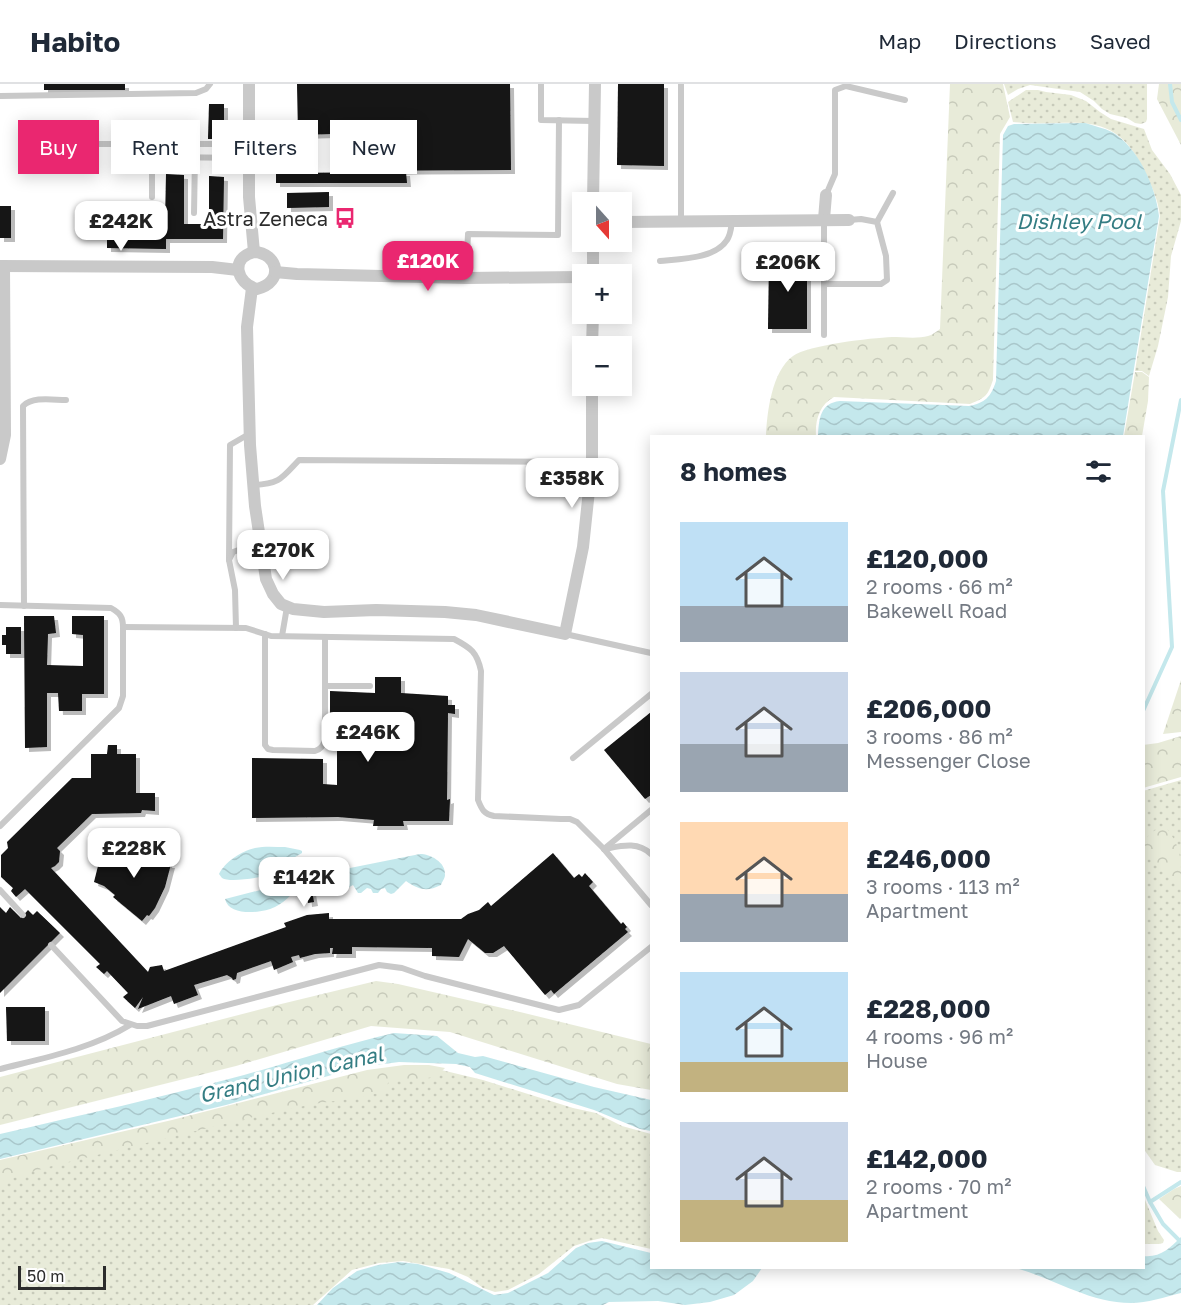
<!DOCTYPE html>
<html lang="en">
<head>
<meta charset="utf-8">
<style>
	:root { --surface:#fff; --page:#f2f2f3; --text:#1f2937; --muted:#747a83; --line:#e0e1e3; --accent:#ea2770 }
	body { margin:0; font-family:"Golos Text",sans-serif; background:var(--page); color:var(--text); height:100vh; display:flex; flex-direction:column; font-size:22px; white-space:nowrap }
	* { box-sizing:border-box; margin:0 }
	p { font-size:20px; color:var(--muted) }
	.icon { flex:none; width:33px; height:33px; fill:none; stroke:currentColor; stroke-width:2; stroke-linecap:round; stroke-linejoin:round }
	.map { position:relative; flex:1; overflow:hidden }
	.drawer { position:absolute; left:650px; top:351px; width:495px; height:834px; display:flex; flex-direction:column; background:var(--surface); border-radius:0px; box-shadow:0 3px 15px #0003 }
	.drawer>* { flex:none }
	.banner { position:absolute; left:18px; top:36px; width:542px; height:54px; display:flex; gap:12px }
	.needle { width:39px; rotate:159deg }
	.fabs { position:absolute; left:572px; top:108px; display:grid; gap:12px }
	.fabs a { display:grid; place-items:center; width:60px; height:60px; border-radius:0px; background:var(--surface); box-shadow:0 3px 15px #0003; font-size:30px }
	.scale { position:absolute; left:18px; bottom:15px; width:88px; box-sizing:border-box; padding-left:6px; border:3px solid #2c2c2c; border-top:0; font-size:16px; line-height:21px; white-space:nowrap; color:#2c2c2c; -webkit-text-stroke:4px #fff; paint-order:stroke }
	.price { position:absolute; translate:-50% -51px; padding:0 14px; border-radius:12px; background:#fff; color:#222; font-size:20px; line-height:39px; filter:drop-shadow(0 2px 3px #0008) }
	.price::after { content:''; position:absolute; left:50%; top:36px; width:18px; height:14px; margin-left:-9px; background:inherit; clip-path:polygon(0 0,100% 0,50% 100%) }
	.price.active { background:var(--accent); color:#fff }
	ul { padding:0; list-style:none }
	li { display:flex; align-items:center; gap:18px; height:150px; padding:0 30px }
	li span { display:grid; place-items:center; flex:none; width:168px; height:120px; border-radius:0px; color:#555 }
	li>.icon { margin-inline-start:auto }
	span .icon { width:72px; height:72px; fill:#fffc; stroke-width:1 }
	li b { font-size:26px }
	h2 { display:flex; justify-content:space-between; align-items:center; height:72px; padding:0 30px; font-size:26px }
	.pill { padding:0 21px; border-radius:0px; background:var(--surface); box-shadow:0 3px 15px #0003; font-size:21px; line-height:54px }
	.pill.active { background:var(--accent); color:#fff }
	header { display:flex; align-items:center; gap:36px; box-sizing:border-box; height:84px; padding:0 30px; background:var(--surface); border-bottom:2px solid var(--line) }
	header strong { font-size:28px }
	nav { display:flex; gap:33px; margin-inline-start:auto; font-size:21px }
	.map>svg:first-child { display:block }
	.grass { fill:url(#grass-dots) }
	.forest { fill:url(#forest-crowns) }
	.water { fill:url(#water-waves) }
	.lines { fill:none; stroke-linecap:round; stroke-linejoin:round }
	.stream { stroke:#c4e8ec; stroke-width:4 }
	.building { fill:#131313; filter:url(#shadow) }
	.lane { stroke:#c9c9c9; stroke-width:6 }
	.street { stroke:#c9c9c9; stroke-width:12 }
	.labels { text-anchor:middle; dominant-baseline:central; stroke-width:6; stroke-linejoin:round; paint-order:stroke }
	.poi-label { font-size:20px; fill:#2c2c2c; stroke:#fff; text-anchor:end }
	.water-label { font-size:21px; font-style:italic; fill:#347d83; stroke:#fff }
</style>
</head>
<body>
<header>
<strong>Habito</strong>
<nav><a>Map</a><a>Directions</a><a>Saved</a></nav>
</header>
<div class="map">
<svg width="1181" height="1221" viewBox="0 0 1181 1221">
	<defs>
		<pattern id="grass-dots" width="8" height="8" patternUnits="userSpaceOnUse" patternTransform="scale(1.5)"><rect width="8" height="8" fill="#e8ebd9"/><path d="M2 2h.1M6 6h.1" fill="none" stroke="#c7caba" stroke-width="1.8" stroke-linecap="round"/></pattern>
		<pattern id="forest-crowns" width="20" height="18" patternUnits="userSpaceOnUse" patternTransform="scale(1.5)"><rect width="20" height="18" fill="#e8ebd9"/><path d="M2 6a3 3 0 1 1 6 0M12 15a3 3 0 1 1 6 0" fill="none" stroke="#c7caba"/></pattern>
		<pattern id="water-waves" width="16" height="10" patternUnits="userSpaceOnUse" patternTransform="scale(1.5)"><rect width="16" height="10" fill="#c4e8ec"/><path d="M0 5q4-4 8 0t8 0" fill="none" stroke="#a9c7cb"/></pattern>
		<filter id="shadow"><feDropShadow dx="4" dy="4" stdDeviation="0" flood-color="#0004"/></filter>
	</defs>
	<rect width="100%" height="100%" fill="#fff"/>
	<g class="grass">
		<path d="M1004,0H1147V35L1146,38L1141,40L1135,39L1127,34L1110,30L1102,25L1094,17L1080,8L1030,1L1018,5L1008,11Z"/>
		<path d="M1026,6H1038L1046,8L1071,11L1086,17L1100,28L1111,35L1144,45L1152,66L1170,90L1181,111V137L1171,172L1168,213L1158,262L1149,292L1142,287H1135L1160,132C1158,115 1151,100 1143,84C1111,20 1070,45 1013,38L1008,18Z"/>
		<path d="M1181,696V1088H1177L1155,1081L1143,1064V707Z"/>
		<path d="M433,984L483,996L573,1024L596,1029L622,1042L651,1050V1165L602,1154L589,1157L574,1162L539,1190L508,1206L495,1208L483,1204L468,1193L449,1185L403,1177L379,1179L352,1186L313,1221H0V1078Z"/>
		<path d="M1143,1111L1158,1147L1164,1156L1163,1159L1159,1160H1143Z"/>
	</g>
	<g class="forest">
		<path d="M950,0H1003L1010,33L1000,50L993,296C987,313 986,313 970,320L834,313C819,321 815,337 816,352H766C767,328 772,287 793,272C808,261 871,254 892,253C902,253 918,255 928,252C932,251 936,248 940,245Z"/>
		<path d="M1159,0H1181V61L1157,15Z"/>
		<path d="M1135,288H1142L1149,293L1148,317L1142,352H1124Z"/>
		<path d="M1181,596V648L1163,650Z"/>
		<path d="M1181,652V693L1143,704V661L1158,659Z"/>
		<path d="M1165,742C1181,763 1181,772 1181,799L1143,769C1143,754 1150,747 1165,742Z"/>
		<path d="M376,897L398,900L520,928L651,960V1006L617,1000L450,948L371,942L236,982L0,1041V993L277,921Z"/>
		<path d="M404,981H429L445,984C433,999 409,995 391,995L388,999L385,1007L363,1013L313,1020L253,1033L48,1083L0,1098V1076L172,1036L367,986Z"/>
		<path d="M1181,1102V1134L1180,1135L1159,1115L1174,1105Z"/>
	</g>
	<g class="water">
		<path d="M1085,39C1094,42 1104,44 1112,48C1138,63 1156,103 1159,132L1123,352H818C819,335 820,319 840,317L969,322C985,319 991,313 996,297L1003,51L1008,42L1014,40Z"/>
		<path d="M285,763L300,766L302,767V769L290,776L283,788C272,791 232,800 222,794C221,793 220,791 219,790C225,778 241,767 255,764C264,762 275,763 285,763Z"/>
		<path d="M420,770C430,770 446,778 445,791C445,794 442,798 441,801C427,808 419,806 406,797L394,809L391,810L387,808L385,804L381,805L378,809H373L371,805L367,804L361,809H358L353,801L346,805L340,798L336,799L326,806C319,802 322,795 325,789Z"/>
		<path d="M280,801H284L291,808V811C286,816 281,820 275,823C263,829 229,833 225,815L229,814Z"/>
		<path d="M394,949L437,952L458,969L475,973L483,972L594,1003L651,1016V1047L640,1045L594,1026L475,989L470,983L456,980L399,978L360,983L226,1021L0,1075V1050C82,1031 163,1013 244,991C294,977 343,961 394,949Z"/>
		<path d="M1181,1153V1209C1165,1213 1147,1219 1131,1219C1090,1219 1054,1195 1016,1184H1143V1172C1160,1174 1170,1164 1181,1153Z"/>
		<path d="M602,1157L651,1169V1184H762L753,1197L734,1211L710,1218L685,1221L658,1217L609,1218L603,1221H317L333,1204L357,1187L378,1181L399,1178L418,1180L449,1189L494,1211L508,1209L548,1189L576,1164L588,1159Z"/>
	</g>
	<g class="lines">
		<g class="stream">
			<path d="M1170,0L1172,18L1181,36"/>
			<path d="M1143,627L1172,563L1163,407L1181,316"/>
			<path d="M1143,1102L1150,1118L1163,1140L1181,1158"/>
			<path d="M1150,1118L1181,1098"/>
		</g>
	</g>
	<g class="building">
		<rect x="44" y="0" width="81" height="6"/>
		<path d="M297,0H510L511,86L332,87V50L298,51Z"/>
		<path d="M618,0H664V82L617,81Z"/>
		<path d="M209,20H224V55H208Z"/>
		<path d="M278,70L310,71V83L277,82Z"/>
		<path d="M406,88L407,99H276V89Z"/>
		<path d="M166,90L184,91V140H209V92L224,93L223,155H166V165L107,164V137L165,138Z"/>
		<path d="M329,108V123L287,124V109Z"/>
		<rect x="0" y="122" width="11" height="32"/>
		<path d="M769,173H807V245H768Z"/>
		<path d="M24,532H54L56,549L48,550L47,581L83,582V551L72,550V532H104V610H82V627H59L58,609H47V663L25,664Z"/>
		<path d="M6,543H21V570H6V561H2V551H6Z"/>
		<path d="M375,593H401V609L448,612V621H455V630L448,629L447,716L450,715L449,737H403L404,742H373L374,736L338,733L252,734V674L323,675V700L337,701V637H330V607L375,609Z"/>
		<path d="M651,628V711L645,715L604,666Z"/>
		<path d="M108,661H117V670H136V709H155V727L142,726L141,729L92,730L57,764L60,767L59,778L55,782L51,784L148,888L150,883L162,881L164,887L286,843L284,839L307,831L329,829V835H461L468,830L479,826L488,818L491,822L553,769L574,794L579,790L582,793L585,789L593,798L589,802L621,840L623,838L627,843L625,845L628,848L554,910L551,906L545,911L504,862L493,869H485L468,855L459,873L432,872V864L352,863V870H332L333,864H330V869L315,870L300,874L299,871L291,873L293,878L274,886L271,877L237,889L236,895L233,896L232,894L227,891L194,901L198,911L174,920L171,912L138,925L143,913L135,924L123,913L128,909L107,887L104,890L96,883L100,880L25,805L16,813L11,807L13,804L1,793V771L8,764L7,758L72,694H91V670H107Z"/>
		<path d="M109,761L120,767L133,769L134,767L169,773L168,780H171L165,803L155,824L149,832L147,831L142,837L113,813L115,811L104,802L94,798L99,778Z"/>
		<path d="M308,785L312,787L313,791L310,796L314,818L308,819L306,797L302,795L300,792L301,787Z"/>
		<path d="M0,823L6,829L10,823L21,834L28,826L33,831L37,827L60,849L0,909Z"/>
		<path d="M6,923H45V957H7Z"/>
	</g>
	<g class="lines">
		<g class="lane">
			<path d="M541,0V36L594,37"/>
			<path d="M681,0V137"/>
			<path d="M0,12L196,9L206,5L210,0"/>
			<path d="M65,60H248"/>
			<path d="M826,111L835,90V6L846,2L905,16"/>
			<path d="M152,113V81L158,73L249,74"/>
			<path d="M194,129L195,73"/>
			<path d="M877,138L893,109"/>
			<path d="M660,177C680,175 715,175 727,156C731,150 731,144 732,137"/>
			<path d="M466,194L468,150L558,151L559,36"/>
			<path d="M824,200H881L887,196L886,172L877,138L861,135L849,136"/>
			<path d="M824,251V135"/>
			<path d="M254,401C280,400 282,394 299,376L592,378"/>
			<path d="M229,476L230,361L249,350"/>
			<path d="M0,521L111,524C120,529 123,533 123,543V612L119,624L0,742"/>
			<path d="M24,522L23,322C33,312 53,316 66,316"/>
			<path d="M123,543L246,544L271,552L454,555C471,564 477,568 481,587L478,716C482,726 484,730 494,732L561,735H570L577,738L604,765L651,821"/>
			<path d="M236,544L235,506L229,476L233,468L244,464L261,463"/>
			<path d="M265,550V661L268,665L273,666L315,667C321,665 323,662 325,656V602"/>
			<path d="M565,550L651,569"/>
			<path d="M282,552L287,523"/>
			<path d="M325,553V602H370"/>
			<path d="M573,674L651,610"/>
			<path d="M604,765L651,726"/>
			<path d="M604,765C621,762 637,757 651,770"/>
			<path d="M0,806L23,831"/>
			<path d="M51,861L122,937L137,942H147L379,881L402,884L425,892L559,926L579,921L651,863"/>
			<path d="M0,985C44,974 91,965 130,941"/>
		</g>
		<g class="street">
			<path d="M249,0V113L254,168"/>
			<path d="M593,118L595,0"/>
			<path d="M824,135L826,111"/>
			<path d="M621,138L849,136"/>
			<path d="M593,158V190"/>
			<path d="M254,168C278,169 285,198 257,205C236,199 230,174 254,168Z"/>
			<path d="M0,182L212,183L238,186"/>
			<path d="M275,188L297,190L466,194L582,193"/>
			<path d="M252,204L247,243L250,361L255,422L266,495L273,510L281,520L293,525L324,528L376,526L445,528L476,531L565,550L583,463L592,378V302"/>
			<path d="M592,262L593,230"/>
			<path d="M0,375L5,351L4,182"/>
		</g>
	</g>
	<defs>
		<symbol id="bus-bare" viewBox="-9 -9 18 18"><path d="M-5-6H5V4H4V6H2V4H-2V6H-4V4H-5ZM-3.5-4V0h7V-4ZM-3.5 1.2v1.5H-2V1.2ZM2 1.2v1.5H3.5V1.2Z" fill="#ea2770" stroke="#fff" stroke-width="2.5" paint-order="stroke"/></symbol>
	</defs>
	<g fill-rule="evenodd">
		<use href="#bus-bare" x="330" y="119" width="30" height="30"/>
	</g>
	<g class="labels">
		<g class="poi-label">
			<text x="328" y="134">Astra Zeneca</text>
		</g>
		<g class="water-label">
			<text x="1079" y="137">Dishley Pool</text>
			<text transform="translate(291 990) rotate(-13)">Grand Union Canal</text>
		</g>
	</g>
</svg>
<div class="fabs">
<a><svg class="needle" viewBox="-14 -14 28 28"><path d="M0-13l5 13h-10z" fill="#e53935"/><path d="M0 13l5-13h-10z" fill="#747a83"/></svg></a>
<a>+</a>
<a>−</a>
</div>
<div class="scale">50 m</div>
<b class="price" style="left:121px;top:168px">£242K</b>
<b class="price active" style="left:428px;top:208px">£120K</b>
<b class="price" style="left:788px;top:209px">£206K</b>
<b class="price" style="left:572px;top:425px">£358K</b>
<b class="price" style="left:283px;top:497px">£270K</b>
<b class="price" style="left:368px;top:679px">£246K</b>
<b class="price" style="left:134px;top:795px">£228K</b>
<b class="price" style="left:304px;top:824px">£142K</b>
<div class="banner">
<a class="pill active">Buy</a>
<a class="pill">Rent</a>
<a class="pill">Filters</a>
<a class="pill">New</a>
</div>
<section class="drawer">
<h2>8 homes<svg class="icon" aria-label="filters" viewBox="0 0 24 24"><path d="M4 7h16M4 17h16"/><circle cx="9" cy="7" r="2"/><circle cx="15" cy="17" r="2"/></svg></h2>
<ul>
<li><span style="background:linear-gradient(#bfe0f5 70%,#9aa5b1 0)"><svg class="icon" aria-label="home" viewBox="0 0 24 24"><path d="M3 11l9-7 9 7M6 9v11h12V9"/></svg></span><div><b>£120,000</b><p>2 rooms · 66 m²</p><p>Bakewell Road</p></div></li>
<li><span style="background:linear-gradient(#c9d6e8 60%,#9aa5b1 0)"><svg class="icon" aria-label="home" viewBox="0 0 24 24"><path d="M3 11l9-7 9 7M6 9v11h12V9"/></svg></span><div><b>£206,000</b><p>3 rooms · 86 m²</p><p>Messenger Close</p></div></li>
<li><span style="background:linear-gradient(#ffd9b3 60%,#9aa5b1 0)"><svg class="icon" aria-label="home" viewBox="0 0 24 24"><path d="M3 11l9-7 9 7M6 9v11h12V9"/></svg></span><div><b>£246,000</b><p>3 rooms · 113 m²</p><p>Apartment</p></div></li>
<li><span style="background:linear-gradient(#bfe0f5 75%,#c2b280 0)"><svg class="icon" aria-label="home" viewBox="0 0 24 24"><path d="M3 11l9-7 9 7M6 9v11h12V9"/></svg></span><div><b>£228,000</b><p>4 rooms · 96 m²</p><p>House</p></div></li>
<li><span style="background:linear-gradient(#c9d6e8 65%,#c2b280 0)"><svg class="icon" aria-label="home" viewBox="0 0 24 24"><path d="M3 11l9-7 9 7M6 9v11h12V9"/></svg></span><div><b>£142,000</b><p>2 rooms · 70 m²</p><p>Apartment</p></div></li>
</ul>
</section>
</div>
</body>
</html>
